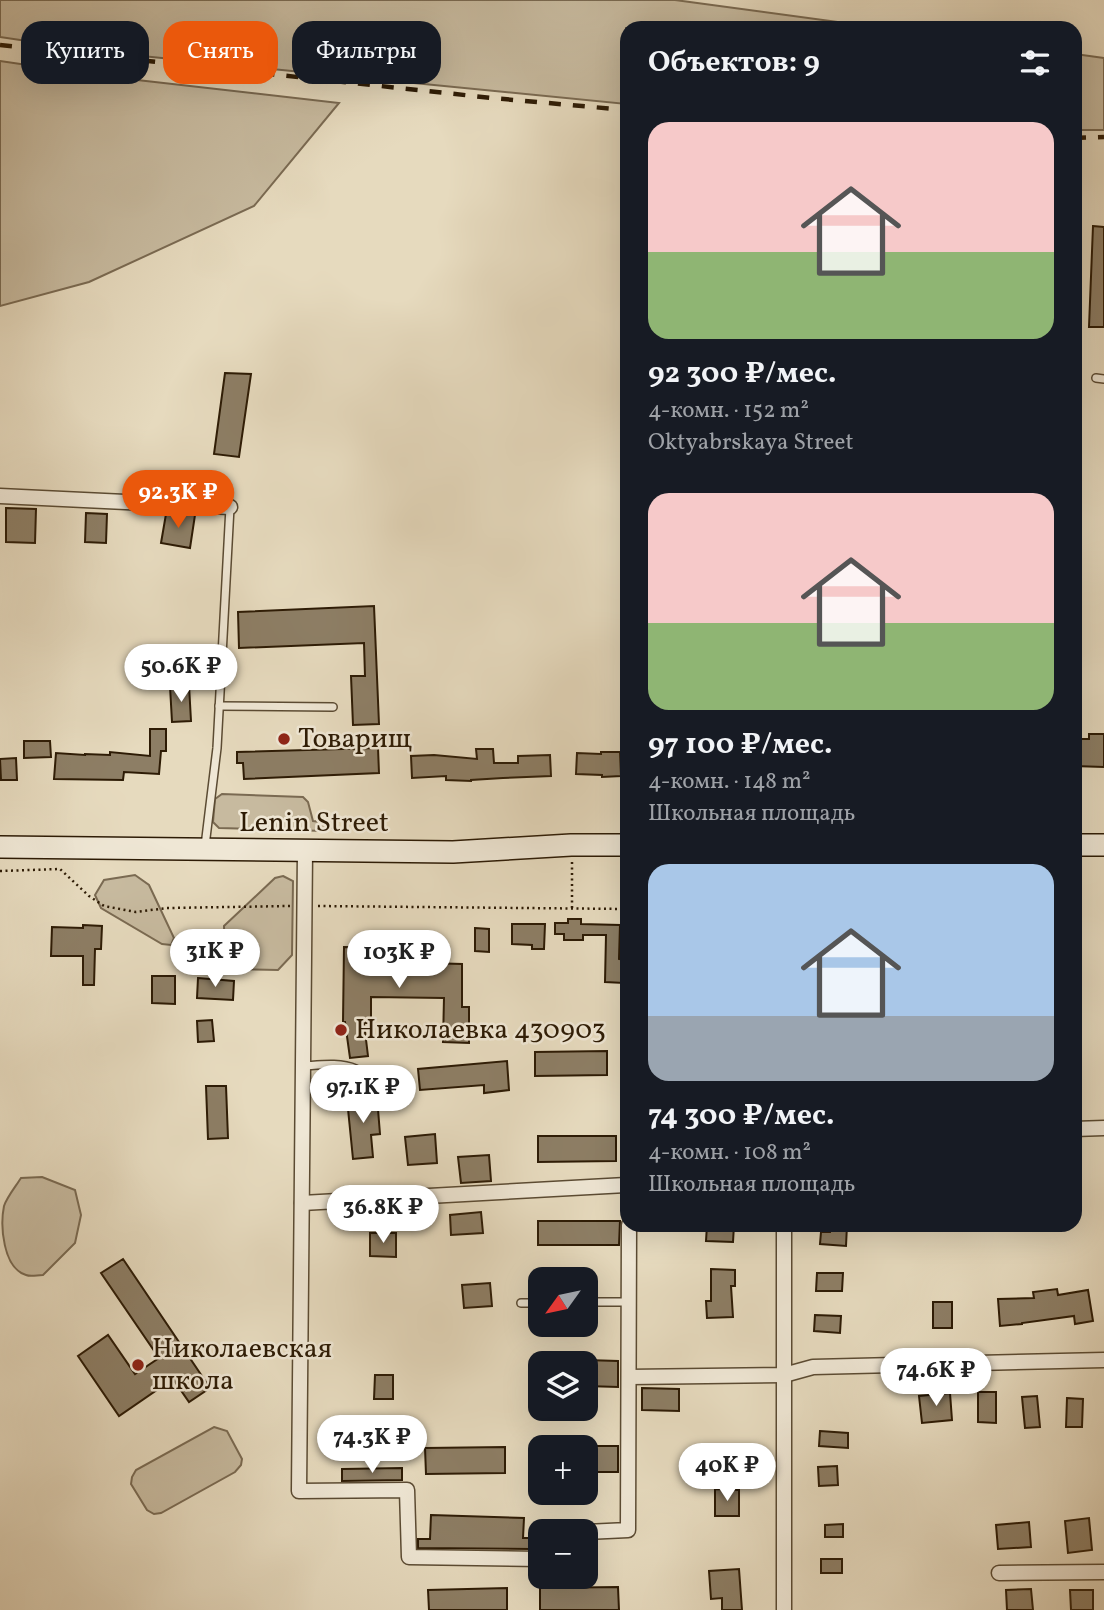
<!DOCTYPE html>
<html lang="ru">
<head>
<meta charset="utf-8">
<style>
	:root { --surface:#171b24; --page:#242831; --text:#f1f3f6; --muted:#9ea1a6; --accent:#ea580c }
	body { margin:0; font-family:Vollkorn,serif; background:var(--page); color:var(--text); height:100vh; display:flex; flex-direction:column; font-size:26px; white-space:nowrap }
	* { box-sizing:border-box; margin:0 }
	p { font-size:23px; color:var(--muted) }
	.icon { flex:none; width:38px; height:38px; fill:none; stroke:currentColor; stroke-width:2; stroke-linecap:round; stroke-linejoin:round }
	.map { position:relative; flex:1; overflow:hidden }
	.drawer { position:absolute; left:620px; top:21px; width:462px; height:1211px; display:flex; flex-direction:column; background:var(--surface); border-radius:21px; box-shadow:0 7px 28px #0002 }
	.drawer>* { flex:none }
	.guide { position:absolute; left:21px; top:21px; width:494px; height:63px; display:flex; gap:14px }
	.needle { width:46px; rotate:237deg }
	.fabs { position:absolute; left:528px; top:1267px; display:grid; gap:14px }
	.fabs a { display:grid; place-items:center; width:70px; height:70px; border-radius:14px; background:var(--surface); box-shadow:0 7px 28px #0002; font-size:35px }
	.price { position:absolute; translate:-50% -60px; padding:0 16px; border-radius:24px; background:#fff; color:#222; font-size:23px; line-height:46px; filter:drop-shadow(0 2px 4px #0008) }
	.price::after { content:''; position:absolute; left:50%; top:42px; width:21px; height:16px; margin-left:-10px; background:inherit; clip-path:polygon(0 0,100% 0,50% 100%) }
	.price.current { background:var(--accent); color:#fff }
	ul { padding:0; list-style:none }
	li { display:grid; align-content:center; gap:14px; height:371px; padding:0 28px }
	li span { display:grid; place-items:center; height:217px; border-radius:21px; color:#555 }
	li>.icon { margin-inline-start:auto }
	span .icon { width:126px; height:126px; fill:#fffc; stroke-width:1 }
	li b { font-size:30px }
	h2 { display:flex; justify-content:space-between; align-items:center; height:84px; padding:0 28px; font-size:30px }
	.tag { padding:0 24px; border-radius:21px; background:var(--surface); box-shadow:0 7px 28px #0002; font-size:24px; line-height:63px }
	.tag.current { background:var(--accent); color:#fff }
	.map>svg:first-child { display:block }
	.green { fill:#c7ba9f; stroke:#7a6a52; stroke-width:2 }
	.building { fill:#8d7e65; stroke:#2d1b05; stroke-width:2 }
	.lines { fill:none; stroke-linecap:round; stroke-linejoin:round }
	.lane-casing { stroke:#5b4b33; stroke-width:10 }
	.street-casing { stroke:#5b4b33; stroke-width:17 }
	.secondary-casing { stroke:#2d1b05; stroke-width:24 }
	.path { stroke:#2d1b05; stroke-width:2.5; stroke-dasharray:2 3.5; stroke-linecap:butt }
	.lane { stroke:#efe7d5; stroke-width:7 }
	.street { stroke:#efe7d5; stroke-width:14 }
	.secondary { stroke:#efe7d5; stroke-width:21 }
	.rail { stroke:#2d1b05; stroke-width:4.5; stroke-dasharray:12 12; stroke-linecap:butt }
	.poi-dot { fill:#8f2418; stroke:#efe7d5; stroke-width:2.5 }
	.labels { text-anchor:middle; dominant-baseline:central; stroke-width:5; stroke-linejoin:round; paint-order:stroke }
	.poi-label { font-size:28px; fill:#2d1b05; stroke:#efe7d5; text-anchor:start }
	.street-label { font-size:28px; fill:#2d1b05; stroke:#efe7d5 }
</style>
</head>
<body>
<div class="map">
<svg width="1104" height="1610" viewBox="0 0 1104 1610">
	<rect width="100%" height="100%" fill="#e6dabe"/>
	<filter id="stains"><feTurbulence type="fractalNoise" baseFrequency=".00286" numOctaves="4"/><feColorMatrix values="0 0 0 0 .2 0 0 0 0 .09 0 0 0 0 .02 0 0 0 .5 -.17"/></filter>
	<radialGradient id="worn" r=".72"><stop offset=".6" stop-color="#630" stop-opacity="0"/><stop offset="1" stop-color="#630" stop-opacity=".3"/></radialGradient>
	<g class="green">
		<path d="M0,0H675L882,28H626V104L101,52L0,37Z"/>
		<path d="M1075,54L1104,58V130H1075Z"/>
		<path d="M0,61L102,76L339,103L254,206L89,282L0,306Z"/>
		<path d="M222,794L303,797L308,802L313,821L331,823V828L325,831L219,828L213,822L215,799Z"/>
		<path d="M135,875L149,885L174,938L171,945L162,944L101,908L95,895L104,880Z"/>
		<path d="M283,876L293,881L292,955L278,970L225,969L224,926L275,878Z"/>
		<path d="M42,1177L75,1190L81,1215L75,1243L43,1275C37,1275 31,1277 26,1275C3,1268 0,1226 4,1206C7,1197 16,1186 21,1178Z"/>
		<path d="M214,1427L227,1431L242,1459L241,1465L235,1472L161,1513L154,1514L147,1510L131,1484L132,1477L136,1470Z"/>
	</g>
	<g class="building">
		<path d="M1093,226L1104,227V327H1089Z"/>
		<path d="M225,373L251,374L239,457L214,454Z"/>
		<path d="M6,508L36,509L35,543L6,542Z"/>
		<path d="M86,513L107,514L106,543L85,542Z"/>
		<path d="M166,514L195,515L190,548L161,543Z"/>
		<path d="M374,606L379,724L353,725L351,676H365L364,643L239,648L238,612Z"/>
		<path d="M189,685L191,721L172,722L170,686Z"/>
		<path d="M150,729H166V751H161L159,774L124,772L123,780L54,779L56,753L85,755V754L110,755V752L150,756Z"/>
		<path d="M1089,734H1104V767L1074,766V739H1089Z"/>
		<path d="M24,741H50L51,757L24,758Z"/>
		<path d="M378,748L379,773L244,779L243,763H237V752Z"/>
		<path d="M476,749H493L494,763H518V756L550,755L551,776L503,778L471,780V781L446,780V776L412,778L411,756L434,755L477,759Z"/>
		<path d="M601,752H620L621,776L602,777V775L576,774L577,753L601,754Z"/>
		<path d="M16,758L17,780H1L0,759Z"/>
		<path d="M568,919H581V924L620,925L619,959L624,960V983L605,982L606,935H583V940H564V934H555V923H568Z"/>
		<path d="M512,924H545L544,949H532V945L512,944Z"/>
		<path d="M83,925L102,926L101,949H95L94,985H83V956H51L52,927L83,928Z"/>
		<path d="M475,928L489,929V952L475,951Z"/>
		<path d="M344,947L427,949V963L462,964V1007H469V1043L443,1042L444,998L371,997V1023H364L368,1056L350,1058L345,1022H343Z"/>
		<path d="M152,976H175V1004L152,1003Z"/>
		<path d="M198,978L234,981L233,1000L197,998Z"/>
		<path d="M212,1020L214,1041L198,1042L197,1021Z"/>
		<path d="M607,1051V1075L535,1076V1052Z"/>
		<path d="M507,1061L509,1090L484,1093V1085L420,1090L418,1069Z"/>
		<path d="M206,1086H226L228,1138L208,1139Z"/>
		<path d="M377,1097L380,1134L371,1135L373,1157L353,1159L347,1099Z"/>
		<path d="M435,1134L437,1163L408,1165L405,1137Z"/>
		<path d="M538,1136H616V1161L538,1162Z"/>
		<path d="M489,1155L491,1181L461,1183L458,1157Z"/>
		<path d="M481,1212L483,1233L451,1235L450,1215Z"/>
		<path d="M538,1221H620L619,1245H538Z"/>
		<path d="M707,1225H734L733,1242L706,1241Z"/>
		<path d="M830,1225H847L846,1246L820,1244L821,1232H830Z"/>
		<path d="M370,1233H396V1257L370,1256Z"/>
		<path d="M123,1259L210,1388L189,1402L173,1379L119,1416L78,1356L108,1335L135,1374L159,1358L101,1273Z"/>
		<path d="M711,1269L735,1270V1286H731L733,1317L707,1318L706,1301H711Z"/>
		<path d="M817,1273H843L842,1291H816Z"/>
		<path d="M490,1283L492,1306L464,1308L462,1285Z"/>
		<path d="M1057,1289L1058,1295L1088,1290L1093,1321L1075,1324L1074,1316L1022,1323V1324L1000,1326L998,1299L1034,1298L1033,1292Z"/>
		<rect x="933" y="1302" width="19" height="26"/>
		<path d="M815,1315L841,1316L840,1333L814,1331Z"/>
		<path d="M586,1360L618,1361V1387L586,1386Z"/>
		<path d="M375,1375H393V1399H374Z"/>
		<path d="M642,1388L679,1389V1411L642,1410Z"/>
		<path d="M978,1392H996V1423L978,1422Z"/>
		<path d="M950,1393L952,1420L922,1423L919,1396Z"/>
		<path d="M1037,1396L1040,1427L1025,1428L1022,1397Z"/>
		<path d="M1067,1398L1083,1399L1082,1427H1066Z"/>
		<path d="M820,1431L848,1433V1448L819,1446Z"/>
		<rect x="586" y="1446" width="32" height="26"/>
		<path d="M737,1446V1465H715V1447Z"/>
		<path d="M505,1447V1473L426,1474L425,1448Z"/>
		<path d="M837,1466L838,1485L819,1486L818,1467Z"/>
		<path d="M402,1468V1480L342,1481V1469Z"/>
		<path d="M715,1489L739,1490V1516H715Z"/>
		<path d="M431,1515L524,1518L523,1538H531V1549L418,1548V1539H430Z"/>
		<path d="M1089,1518L1092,1550L1068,1553L1065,1521Z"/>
		<path d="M1029,1522L1031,1547L998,1549L996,1525Z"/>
		<path d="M843,1524V1537H825V1525Z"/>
		<rect x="821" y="1559" width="21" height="14"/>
		<path d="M739,1569L742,1610H722V1598L711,1599L709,1571Z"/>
		<path d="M618,1587L619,1610H540V1588Z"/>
		<path d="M507,1588V1610H429L428,1590Z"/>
		<path d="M1031,1589L1033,1610H1007L1006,1590Z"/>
		<path d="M1070,1590H1093V1610H1071Z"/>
	</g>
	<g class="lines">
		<defs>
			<g id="lane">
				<path d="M1096,378L1104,379"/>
				<path d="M219,706L333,707"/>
				<path d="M205,846L217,748L230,507"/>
				<path d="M304,1066C320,1065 340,1062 356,1069L357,1079"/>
				<path d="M586,1302H629"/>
				<path d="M521,1303H541"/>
			</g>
			<g id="street">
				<path d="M0,496L230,507"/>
				<path d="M305,851L299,1491L407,1490L409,1557L540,1559L541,1546"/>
				<path d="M1074,1129L1104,1128"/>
				<path d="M302,1203L626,1185"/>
				<path d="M784,1225V1610"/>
				<path d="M629,1377L784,1375L813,1367L1104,1360"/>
				<path d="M586,1532L628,1530L629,1225"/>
				<path d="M999,1573L1104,1572"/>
			</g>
			<g id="secondary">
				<path d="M1074,845H1104"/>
				<path d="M0,847L453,852L571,845H626"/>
			</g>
		</defs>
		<use href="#lane" class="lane-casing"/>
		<use href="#street" class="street-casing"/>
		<use href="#secondary" class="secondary-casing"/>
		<g class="path">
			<path d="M0,871L60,869L89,896L104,906L136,912L167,908L290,906"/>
			<path d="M318,906L626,909"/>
			<path d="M572,908V862"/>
		</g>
		<use href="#lane" class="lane"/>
		<use href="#street" class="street"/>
		<use href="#secondary" class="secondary"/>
		<g class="rail">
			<path d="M0,45L492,98L626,110"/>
			<path d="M1074,138L1104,137"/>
		</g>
	</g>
	<g class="poi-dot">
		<circle cx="284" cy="739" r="7"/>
		<circle cx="341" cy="1030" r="7"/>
		<circle cx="138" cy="1365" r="7"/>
	</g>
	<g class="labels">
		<g class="poi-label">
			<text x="298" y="739">Товарищ</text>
			<text x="355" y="1030">Николаевка 430903</text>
			<text x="152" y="1349">Николаевская<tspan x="152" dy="32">школа</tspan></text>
		</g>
		<g class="street-label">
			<text x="314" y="823">Lenin Street</text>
		</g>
	</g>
	<rect width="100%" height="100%" filter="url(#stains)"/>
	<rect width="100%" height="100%" fill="url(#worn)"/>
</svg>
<div class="fabs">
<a><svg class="needle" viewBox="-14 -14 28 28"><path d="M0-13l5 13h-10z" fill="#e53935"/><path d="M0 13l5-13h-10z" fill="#9ea1a6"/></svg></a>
<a><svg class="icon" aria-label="layers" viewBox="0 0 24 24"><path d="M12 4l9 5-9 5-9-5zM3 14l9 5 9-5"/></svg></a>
<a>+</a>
<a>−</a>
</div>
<b class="price current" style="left:178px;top:530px">92.3K ₽</b>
<b class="price" style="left:181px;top:704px">50.6K ₽</b>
<b class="price" style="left:215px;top:989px">31K ₽</b>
<b class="price" style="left:399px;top:990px">103K ₽</b>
<b class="price" style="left:363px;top:1125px">97.1K ₽</b>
<b class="price" style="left:383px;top:1245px">36.8K ₽</b>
<b class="price" style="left:936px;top:1408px">74.6K ₽</b>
<b class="price" style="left:372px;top:1475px">74.3K ₽</b>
<b class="price" style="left:727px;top:1503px">40K ₽</b>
<div class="guide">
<a class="tag">Купить</a>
<a class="tag current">Снять</a>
<a class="tag">Фильтры</a>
</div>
<section class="drawer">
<h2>Объектов: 9<svg class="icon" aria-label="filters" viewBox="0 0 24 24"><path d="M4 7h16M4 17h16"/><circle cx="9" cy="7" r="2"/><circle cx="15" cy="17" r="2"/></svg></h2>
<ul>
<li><span style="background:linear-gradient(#f6c9c9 60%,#8fb573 0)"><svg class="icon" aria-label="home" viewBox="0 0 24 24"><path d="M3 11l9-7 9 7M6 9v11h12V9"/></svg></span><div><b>92 300 ₽/мес.</b><p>4-комн. · 152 m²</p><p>Oktyabrskaya Street</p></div></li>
<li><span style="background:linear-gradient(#f6c9c9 60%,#8fb573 0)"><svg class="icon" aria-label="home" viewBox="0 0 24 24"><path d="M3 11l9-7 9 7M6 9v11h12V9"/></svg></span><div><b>97 100 ₽/мес.</b><p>4-комн. · 148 m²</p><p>Школьная площадь</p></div></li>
<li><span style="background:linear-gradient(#a9c7e8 70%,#9aa5b1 0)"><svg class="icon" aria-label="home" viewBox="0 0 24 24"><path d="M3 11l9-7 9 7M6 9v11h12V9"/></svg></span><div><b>74 300 ₽/мес.</b><p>4-комн. · 108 m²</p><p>Школьная площадь</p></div></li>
</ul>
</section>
</div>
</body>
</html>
